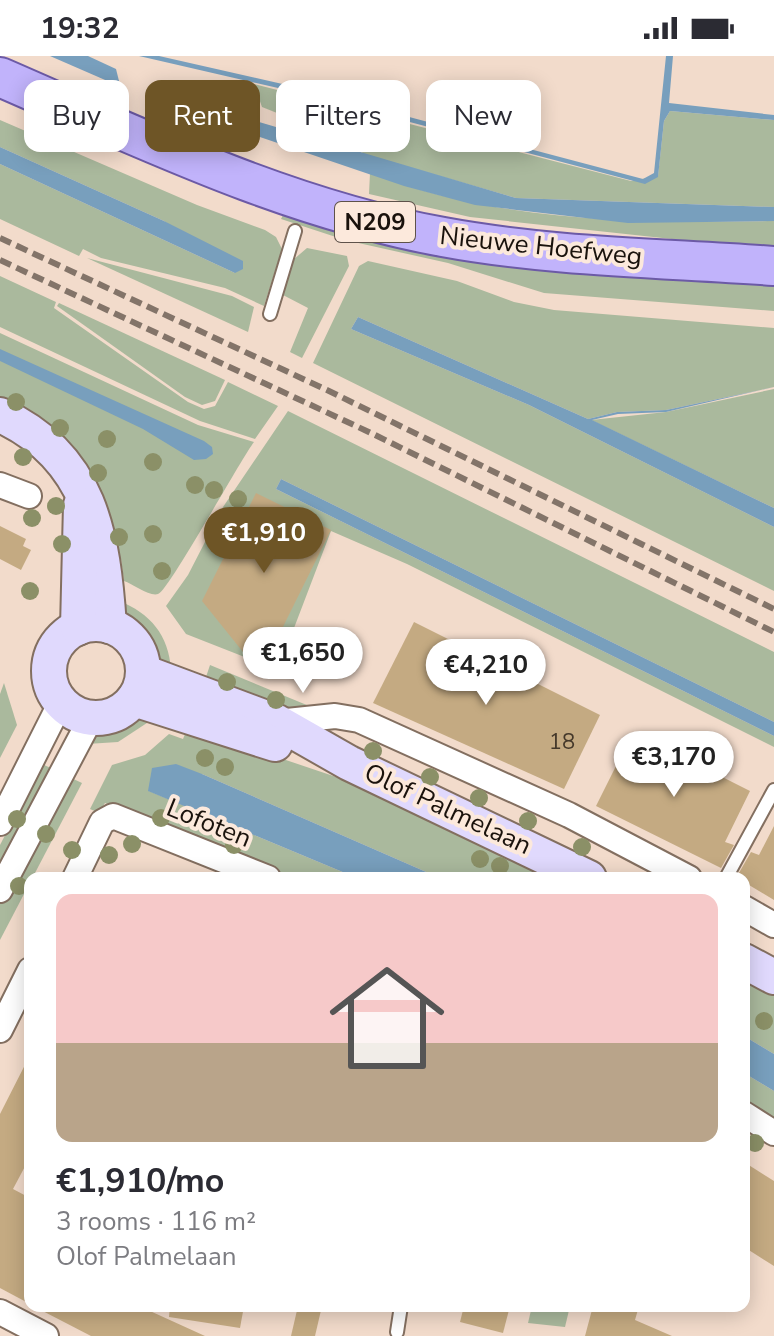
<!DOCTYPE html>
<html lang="en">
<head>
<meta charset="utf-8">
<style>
	:root { --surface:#fff; --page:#f7f7f7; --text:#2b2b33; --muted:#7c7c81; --accent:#6e5526 }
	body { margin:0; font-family:"Nunito Sans",sans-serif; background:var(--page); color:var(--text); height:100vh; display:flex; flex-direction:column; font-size:30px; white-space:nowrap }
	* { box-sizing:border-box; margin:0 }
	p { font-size:26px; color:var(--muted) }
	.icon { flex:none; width:44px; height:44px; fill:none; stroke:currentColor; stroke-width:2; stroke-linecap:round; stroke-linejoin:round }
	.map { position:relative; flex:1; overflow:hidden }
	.panel { position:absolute; left:24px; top:816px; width:726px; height:440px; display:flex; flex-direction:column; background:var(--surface); border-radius:16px; box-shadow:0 4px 20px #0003 }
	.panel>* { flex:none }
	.guide { position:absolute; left:24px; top:24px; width:726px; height:72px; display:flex; gap:16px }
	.price { position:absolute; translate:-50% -68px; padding:0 18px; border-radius:28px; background:#fff; color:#222; font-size:26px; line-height:52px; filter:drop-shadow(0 2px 4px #0008) }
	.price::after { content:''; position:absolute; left:50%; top:48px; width:24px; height:18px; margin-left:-12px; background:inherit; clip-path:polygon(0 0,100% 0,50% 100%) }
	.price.on { background:var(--accent); color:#fff }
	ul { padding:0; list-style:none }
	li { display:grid; align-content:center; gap:16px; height:424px; padding:0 32px }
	li span { display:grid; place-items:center; height:248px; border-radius:16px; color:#555 }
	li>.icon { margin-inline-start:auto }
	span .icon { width:144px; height:144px; fill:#fffc; stroke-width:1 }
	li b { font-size:34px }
	.chip { padding:0 28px; border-radius:16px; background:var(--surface); box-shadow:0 4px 20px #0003; font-size:28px; line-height:72px }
	.chip.on { background:var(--accent); color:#fff }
	.status { display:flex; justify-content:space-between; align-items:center; height:56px; padding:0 40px; background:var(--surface); direction:ltr }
	.status svg { height:22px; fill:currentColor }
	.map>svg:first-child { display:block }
	.green { fill:#aab99d }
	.water { fill:#789fbd }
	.building { fill:#c4aa82 }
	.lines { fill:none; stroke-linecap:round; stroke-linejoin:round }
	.lane-casing { stroke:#836f60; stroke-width:16 }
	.street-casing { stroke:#836f60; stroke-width:28 }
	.secondary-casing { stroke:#836f60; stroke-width:38 }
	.primary-casing { stroke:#6c5aa6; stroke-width:42 }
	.lane { stroke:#fff; stroke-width:12 }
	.street { stroke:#fff; stroke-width:24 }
	.secondary { stroke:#e0d9fd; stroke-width:34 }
	.primary { stroke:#c1b3fb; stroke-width:38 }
	.rail { stroke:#837469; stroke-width:6; stroke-dasharray:12 6; stroke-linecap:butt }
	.tree { fill:#8b9067 }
	.labels { text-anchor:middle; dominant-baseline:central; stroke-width:8; stroke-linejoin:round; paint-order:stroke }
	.number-label { font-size:22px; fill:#44382a }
	.shield { fill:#fce9dc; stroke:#5e524a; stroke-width:2 }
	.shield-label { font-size:24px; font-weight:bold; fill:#1a120c }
	.street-label { font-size:26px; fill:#1a120c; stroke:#fce9dc }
</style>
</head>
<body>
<div class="status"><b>19:32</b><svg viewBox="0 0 49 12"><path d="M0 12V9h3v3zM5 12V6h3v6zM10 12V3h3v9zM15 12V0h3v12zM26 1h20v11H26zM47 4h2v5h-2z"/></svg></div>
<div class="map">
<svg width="774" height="1280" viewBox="0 0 774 1280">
	<rect width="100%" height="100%" fill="#f2dbcb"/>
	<g class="green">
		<path d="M254,28L631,125L658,120L664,65L670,55L774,64V151L516,142L363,98L355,80L340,70L287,61L262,51Z"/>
		<path d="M0,64L197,149L265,174L276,181L282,193L264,250L225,232L101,202L83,193L79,200L0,163V108L235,217L164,165L0,91Z"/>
		<path d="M370,117C500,167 637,167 774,165V194L470,161L369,138Z"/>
		<path d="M287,151L774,224V255L544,237L448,207L345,184L281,163Z"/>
		<path d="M307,192L347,200L349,210L302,302L290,296L308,252L283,239L293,204Z"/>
		<path d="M87,202L232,240L254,251L248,276Z"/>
		<path d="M368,205L457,225L514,246L554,254L774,272V331L666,354L617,356L588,363L358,261L351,273L529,349L774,471V535L313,307L359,210Z"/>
		<path d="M0,220L56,246L54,252L188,346L204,353L215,350L228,326L278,350L255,383L200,365L0,271Z"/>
		<path d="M59,247L225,324L215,345L202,349L185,341L57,250Z"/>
		<path d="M0,277L198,369L254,386C239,406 168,536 158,538C150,541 133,528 124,525L121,503H117L106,452L97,430L0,346Z"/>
		<path d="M774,333V452L591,364L666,356Z"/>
		<path d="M288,355L774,596V666L281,423L276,433L774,680V691L407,508L331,475L278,614L186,578L166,550L188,519L223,451Z"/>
		<path d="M119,545C150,557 169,579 171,614L159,608L145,581L121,555Z"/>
		<path d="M210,609L314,652L295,658L203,630Z"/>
		<path d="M4,627L17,669L0,702V638Z"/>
		<path d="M145,661L153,663L118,686L87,688L100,675Z"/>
		<path d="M188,671L360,729L562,822H440L202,718L149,735L357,822H295L105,747L99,757L90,753L112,709L145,699L169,678L183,683Z"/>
		<path d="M42,708L53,713L0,812V789Z"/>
		<path d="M67,720L82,727L0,884V845Z"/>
		<path d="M744,920L774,937V998L744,980Z"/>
		<path d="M744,1017L774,1035V1066L744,1048Z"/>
		<path d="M532,1250H570L565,1271L528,1267Z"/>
	</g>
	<g class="water">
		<path d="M50,0H88L116,13L119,25L112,27Z"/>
		<path d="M139,0H159L300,32L643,123L654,117L666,0H673L669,47L774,59V64L670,55L664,65L658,121L645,128L300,37Z"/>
		<path d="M154,35L516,142L774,151V165L628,167L475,149L404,130L160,47L152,43Z"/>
		<path d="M0,91L164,165L243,205V213L235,217L0,108Z"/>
		<path d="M358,261L588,363L617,356L666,354L774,331L666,356L618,358L592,364L774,452V471L529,349L351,273Z"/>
		<path d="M0,293L204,385L212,391L213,398L206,403L194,404L143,373L0,305Z"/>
		<path d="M281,423L774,666V680L276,433Z"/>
		<path d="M176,708L202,718L440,822H357L148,735L152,712Z"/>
		<path d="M744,980L774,998V1035L744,1017Z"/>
	</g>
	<g class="building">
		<path d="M256,437L331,474L265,607L243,596L202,545Z"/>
		<path d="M0,470L26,483L23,490L31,494L21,514L0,503Z"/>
		<path d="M414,566L600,659L564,733L373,647Z"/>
		<path d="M633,676L750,735L725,786L734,789L721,812L596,750Z"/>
		<path d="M774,770V844L744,826V822H736L751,796L759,799Z"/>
		<path d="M30,999V1101L13,1133L30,1142V1248L0,1232V1058Z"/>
		<path d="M744,1106L774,1125V1210L744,1191Z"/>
		<path d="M33,1250H139L205,1280H91Z"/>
		<path d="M170,1250H244L240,1272L169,1261Z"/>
		<path d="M298,1250H322L315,1280H291Z"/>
		<path d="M464,1250H510L503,1277L460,1266Z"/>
		<path d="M593,1250H639L635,1264L672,1280H585Z"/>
	</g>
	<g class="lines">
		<defs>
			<g id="lane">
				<path d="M270,258L295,175"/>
				<path d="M726,822L774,734"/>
				<path d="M397,1276L401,1250"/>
			</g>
			<g id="street">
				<path d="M0,429L29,440"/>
				<path d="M277,666L335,660L359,664L569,759L689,822"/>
				<path d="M0,767L61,646"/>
				<path d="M75,822L102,766L113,760L268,822"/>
				<path d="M0,834L91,662"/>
				<path d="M744,852L774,869"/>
				<path d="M0,974L30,914"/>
				<path d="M744,1058L774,1077"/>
				<path d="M0,1256L46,1280"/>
			</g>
			<g id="secondary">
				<path d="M0,359C91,400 103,480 109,570"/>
				<circle cx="96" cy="615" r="47"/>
				<path d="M78,572L81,449"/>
				<path d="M143,616L277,666L349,707L589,822"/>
				<path d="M134,643L275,688"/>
				<path d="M744,905L774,921"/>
			</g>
			<path id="primary" d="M0,21C143,83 288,153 443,181C551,201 664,202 774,210"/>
		</defs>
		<use href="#lane" class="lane-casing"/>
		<use href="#street" class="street-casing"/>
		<use href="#secondary" class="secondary-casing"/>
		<use href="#primary" class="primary-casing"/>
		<use href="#lane" class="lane"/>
		<use href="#street" class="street"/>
		<use href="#secondary" class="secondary"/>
		<use href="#primary" class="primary"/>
		<g class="rail">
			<path d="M0,182L329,335L774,553"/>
			<path d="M0,204L371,377L774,576"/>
		</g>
	</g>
	<g class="tree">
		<circle cx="16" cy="346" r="9"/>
		<circle cx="60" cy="372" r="9"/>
		<circle cx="107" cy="383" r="9"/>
		<circle cx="23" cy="401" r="9"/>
		<circle cx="153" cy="406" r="9"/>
		<circle cx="98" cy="417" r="9"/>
		<circle cx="195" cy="429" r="9"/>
		<circle cx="214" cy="434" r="9"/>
		<circle cx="238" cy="443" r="9"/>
		<circle cx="56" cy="450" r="9"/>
		<circle cx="32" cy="462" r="9"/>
		<circle cx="153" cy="478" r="9"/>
		<circle cx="119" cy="481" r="9"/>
		<circle cx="62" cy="488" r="9"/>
		<circle cx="162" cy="515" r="9"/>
		<circle cx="30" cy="535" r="9"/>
		<circle cx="227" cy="626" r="9"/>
		<circle cx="276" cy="644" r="9"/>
		<circle cx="373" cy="695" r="9"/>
		<circle cx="205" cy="702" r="9"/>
		<circle cx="225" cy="711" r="9"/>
		<circle cx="430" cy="721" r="9"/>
		<circle cx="479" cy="742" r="9"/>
		<circle cx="161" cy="762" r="9"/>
		<circle cx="17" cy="763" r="9"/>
		<circle cx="528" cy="765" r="9"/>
		<circle cx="46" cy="778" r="9"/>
		<circle cx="132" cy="788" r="9"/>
		<circle cx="234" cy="789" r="9"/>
		<circle cx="582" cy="791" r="9"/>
		<circle cx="72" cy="794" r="9"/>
		<circle cx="109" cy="799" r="9"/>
		<circle cx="480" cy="803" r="9"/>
		<circle cx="500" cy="810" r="9"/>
		<circle cx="19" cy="830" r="9"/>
		<circle cx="764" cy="965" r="9"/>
		<circle cx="755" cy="1087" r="9"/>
	</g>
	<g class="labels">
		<g class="number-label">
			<text x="562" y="686">18</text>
		</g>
		<rect class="shield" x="335" y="146" width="80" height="40" rx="6"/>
		<g class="shield-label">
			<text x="375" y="166">N209</text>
		</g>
		<g class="street-label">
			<text transform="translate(541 190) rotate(6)">Nieuwe Hoefweg</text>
			<text transform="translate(448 753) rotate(25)">Olof Palmelaan</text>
			<text transform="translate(209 767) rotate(22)">Lofoten</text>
		</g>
	</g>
</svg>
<b class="price on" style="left:264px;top:519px">€1,910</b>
<b class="price" style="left:303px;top:639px">€1,650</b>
<b class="price" style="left:486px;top:651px">€4,210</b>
<b class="price" style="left:674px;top:743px">€3,170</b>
<div class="guide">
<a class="chip">Buy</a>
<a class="chip on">Rent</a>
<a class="chip">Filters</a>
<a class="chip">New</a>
</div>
<section class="panel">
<ul>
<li><span style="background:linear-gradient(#f6c9c9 60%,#b9a48a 0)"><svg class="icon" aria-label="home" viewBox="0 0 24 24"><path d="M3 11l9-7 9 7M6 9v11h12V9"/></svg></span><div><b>€1,910/mo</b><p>3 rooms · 116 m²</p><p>Olof Palmelaan</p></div></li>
</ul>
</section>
</div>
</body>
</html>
